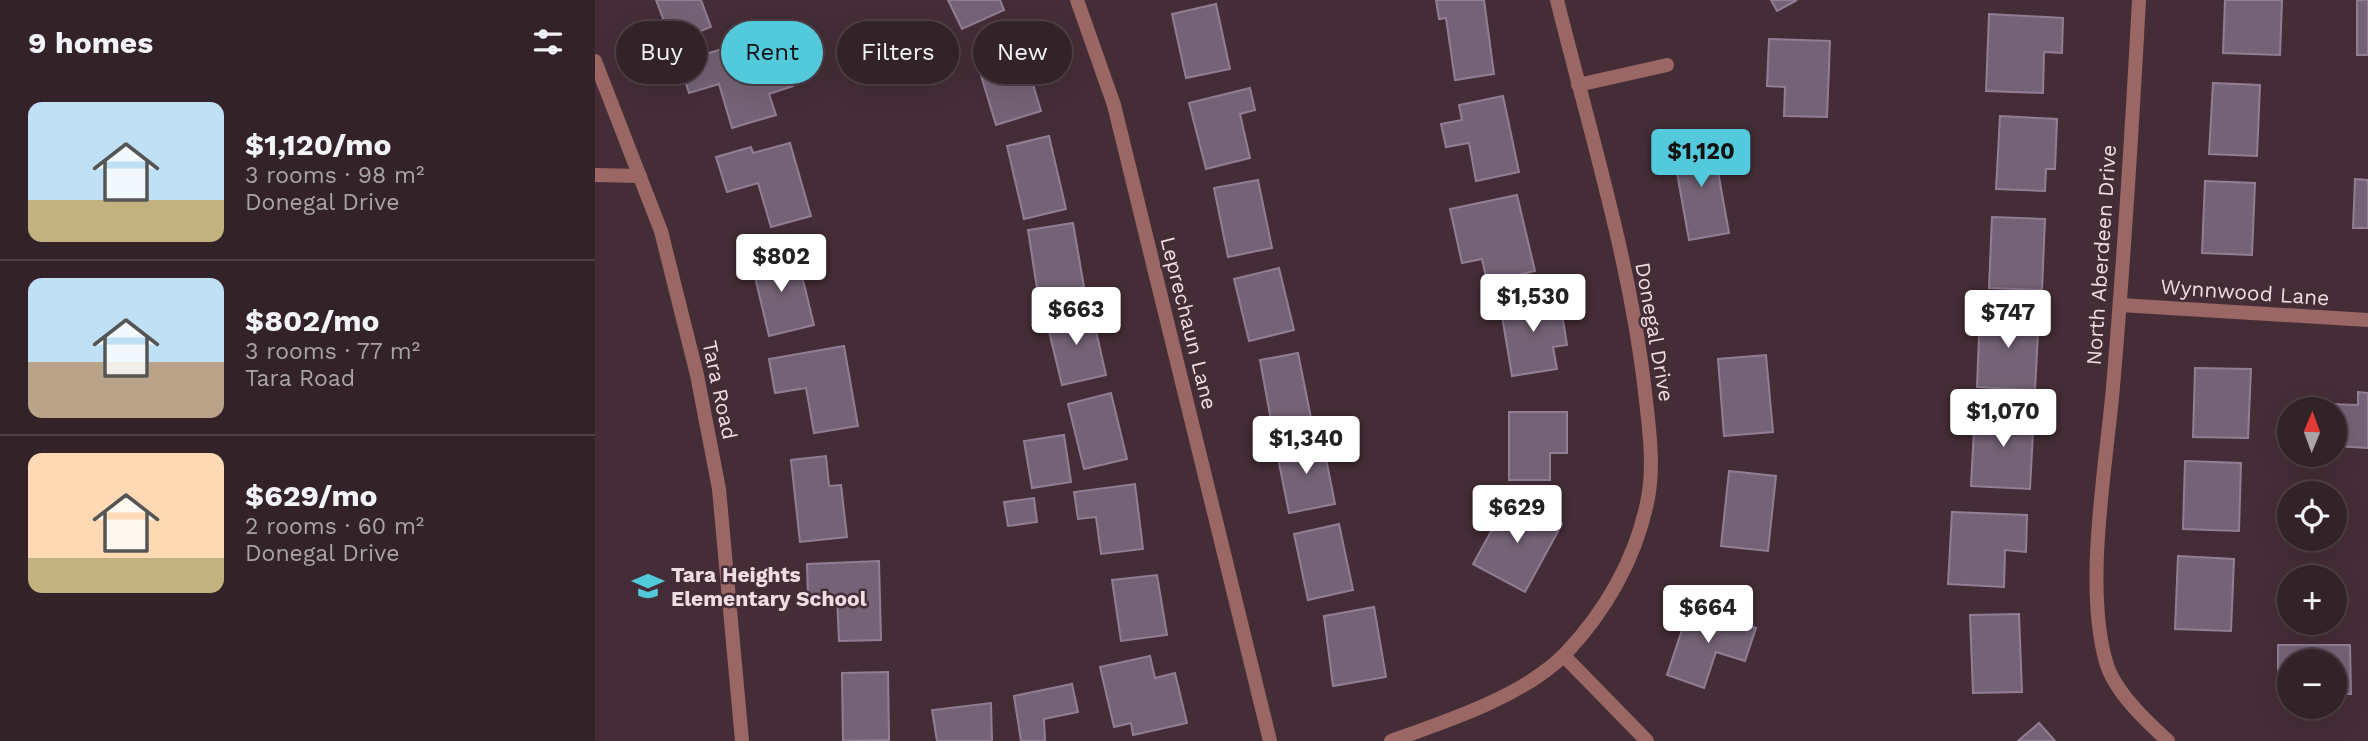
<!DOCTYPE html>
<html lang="en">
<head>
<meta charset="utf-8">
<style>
	:root { --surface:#342229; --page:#3f2f35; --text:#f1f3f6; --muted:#a9a4a8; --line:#4e3f46; --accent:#53cadc }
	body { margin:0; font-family:"Work Sans",sans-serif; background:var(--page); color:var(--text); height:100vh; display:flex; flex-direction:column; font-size:26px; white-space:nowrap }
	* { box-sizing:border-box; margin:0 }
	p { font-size:23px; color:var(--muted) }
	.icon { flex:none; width:38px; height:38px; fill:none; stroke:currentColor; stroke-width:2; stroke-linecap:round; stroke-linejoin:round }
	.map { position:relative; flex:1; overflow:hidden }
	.details { display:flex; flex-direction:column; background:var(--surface); width:595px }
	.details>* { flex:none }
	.top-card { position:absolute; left:21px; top:21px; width:665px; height:63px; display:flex; gap:14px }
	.needle { width:46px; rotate:1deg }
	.controls { position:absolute; left:1682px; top:397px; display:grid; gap:14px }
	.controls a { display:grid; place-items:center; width:70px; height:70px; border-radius:50%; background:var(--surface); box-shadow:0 7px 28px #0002,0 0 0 2px var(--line); font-size:35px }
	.price { position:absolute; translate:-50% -60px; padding:0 16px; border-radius:7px; background:#fff; color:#222; font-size:23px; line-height:46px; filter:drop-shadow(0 2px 4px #0008) }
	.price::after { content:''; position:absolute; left:50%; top:42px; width:21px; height:16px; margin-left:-10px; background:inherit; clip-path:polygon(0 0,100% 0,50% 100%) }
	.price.on { background:var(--accent); color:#111 }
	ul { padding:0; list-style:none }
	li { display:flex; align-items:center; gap:21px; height:175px; padding:0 28px }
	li+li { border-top:2px solid var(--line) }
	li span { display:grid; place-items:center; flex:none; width:196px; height:140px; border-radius:14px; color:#555 }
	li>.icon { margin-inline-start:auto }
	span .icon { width:84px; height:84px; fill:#fffc; stroke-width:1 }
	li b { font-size:30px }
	h2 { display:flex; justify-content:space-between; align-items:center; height:84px; padding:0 28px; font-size:30px }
	.tag { padding:0 24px; border-radius:32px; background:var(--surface); box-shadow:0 7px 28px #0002,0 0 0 2px var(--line); font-size:24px; line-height:63px }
	.tag.on { background:var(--accent); color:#111 }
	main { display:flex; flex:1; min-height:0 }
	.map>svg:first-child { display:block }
	.building { fill:#756276; stroke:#927e94; stroke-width:2 }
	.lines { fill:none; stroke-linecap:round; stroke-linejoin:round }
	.service { stroke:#9b6765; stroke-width:14 }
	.minor { stroke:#9b6765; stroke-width:14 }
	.labels { text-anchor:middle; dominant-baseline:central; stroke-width:5; stroke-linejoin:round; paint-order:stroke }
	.street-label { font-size:21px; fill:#eedee4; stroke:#452d37 }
	.poi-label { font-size:21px; font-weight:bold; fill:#eedee4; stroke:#452d37; text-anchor:start }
</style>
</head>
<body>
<main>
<section class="details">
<h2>9 homes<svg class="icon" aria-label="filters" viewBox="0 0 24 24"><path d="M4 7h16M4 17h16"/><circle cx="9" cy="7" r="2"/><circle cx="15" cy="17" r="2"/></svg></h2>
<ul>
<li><span style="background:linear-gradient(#bfe0f5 70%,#c2b280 0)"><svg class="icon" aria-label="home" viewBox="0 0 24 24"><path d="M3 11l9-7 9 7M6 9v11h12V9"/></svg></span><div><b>$1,120/mo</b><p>3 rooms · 98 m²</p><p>Donegal Drive</p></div></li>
<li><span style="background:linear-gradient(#bfe0f5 60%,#b9a48a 0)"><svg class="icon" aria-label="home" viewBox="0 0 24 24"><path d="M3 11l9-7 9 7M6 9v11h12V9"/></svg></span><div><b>$802/mo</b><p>3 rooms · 77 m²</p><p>Tara Road</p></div></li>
<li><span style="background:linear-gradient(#ffd9b3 75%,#c2b280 0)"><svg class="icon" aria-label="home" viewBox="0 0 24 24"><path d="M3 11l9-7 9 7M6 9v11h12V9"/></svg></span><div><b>$629/mo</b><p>2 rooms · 60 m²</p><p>Donegal Drive</p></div></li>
</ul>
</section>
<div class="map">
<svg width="1773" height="741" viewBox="0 0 1773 741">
	<rect width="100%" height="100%" fill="#452d37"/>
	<g class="building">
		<path d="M61,0H106L116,27L77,42Z"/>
		<path d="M353,0H405L409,10L367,29Z"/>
		<path d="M841,0H889L899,74L860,80L851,18L844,19Z"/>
		<path d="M1176,0H1202L1182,11Z"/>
		<path d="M1630,0H1687L1685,55L1628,53Z"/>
		<rect x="1762" y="0" width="11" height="55"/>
		<path d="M621,4L635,69L591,78L577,14Z"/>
		<path d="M1394,14L1468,18L1467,53L1449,52L1448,93L1391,91Z"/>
		<path d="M1174,39L1235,41L1232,117L1189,116L1190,87L1172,86Z"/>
		<path d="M154,41L160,59L187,50L198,86L174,94L181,115L137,128L124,84L94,93L84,62Z"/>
		<path d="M426,44L446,111L401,125L381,59Z"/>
		<path d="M1618,83L1665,85L1662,156L1614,154Z"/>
		<path d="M655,88L660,110L645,114L655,158L611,169L594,103Z"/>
		<path d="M908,96L924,172L881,181L874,143L851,147L846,124L867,120L864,105Z"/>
		<path d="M1405,116L1462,119L1460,169H1451L1450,191L1401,189Z"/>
		<path d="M454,136L471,209L429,219L412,146Z"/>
		<path d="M1117,138L1134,233L1094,240L1077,145Z"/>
		<path d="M195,143L216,216L176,227L163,183L132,192L121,157L156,147L158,153Z"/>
		<path d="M1760,179L1773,180V228H1758Z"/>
		<path d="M663,180L677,248L633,257L619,188Z"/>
		<path d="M1610,181L1660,183L1657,255L1607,253Z"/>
		<path d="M922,195L940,271L892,282L887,259L867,263L855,209Z"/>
		<path d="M1397,217L1450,219L1447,290L1394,288Z"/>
		<path d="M478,223L489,287L443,295L433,230Z"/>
		<path d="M189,248L196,279L207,276L219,325L174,336L155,256Z"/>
		<path d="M684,268L699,330L654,341L639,279Z"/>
		<path d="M964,295L972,345L958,347L962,369L917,376L905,304Z"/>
		<path d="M496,309L511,375L467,385L451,319Z"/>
		<path d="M1385,311L1444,314L1440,390L1382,387Z"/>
		<path d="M249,346L263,426L219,433L211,388L180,393L174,359Z"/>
		<path d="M703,353L716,418L677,426L665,360Z"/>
		<path d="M1171,355L1178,432L1129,436L1123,359Z"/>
		<path d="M1600,368L1656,369L1653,438L1598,437Z"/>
		<path d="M1763,392L1773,393V448L1740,446V410H1735V404L1763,405Z"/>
		<path d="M516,393L532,459L489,469L473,404Z"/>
		<path d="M1380,409L1439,412L1435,489L1376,486Z"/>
		<path d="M914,412H972V453H955V480H914Z"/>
		<path d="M469,435L476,482L437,488L429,441Z"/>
		<path d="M727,438L740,504L694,513L681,448Z"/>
		<path d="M231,456L234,486L246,485L252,537L205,542L196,460Z"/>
		<path d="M1590,461L1646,463L1644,531L1588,529Z"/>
		<path d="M1134,471L1181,476L1173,551L1126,546Z"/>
		<path d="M540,484L548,549L506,554L501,517L483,519L479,492Z"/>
		<path d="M439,498L442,522L413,526L409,502Z"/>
		<path d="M914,499L967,524L930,592L878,564Z"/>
		<path d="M1357,512L1432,515L1431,552L1410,550L1409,587L1353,584Z"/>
		<path d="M744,524L758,590L713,600L699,534Z"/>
		<path d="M1583,556L1639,559L1636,631L1580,629Z"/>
		<path d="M284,561L286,640L244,641L242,596L213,597L212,564Z"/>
		<path d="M562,575L572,635L526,641L517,580Z"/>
		<path d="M1095,606L1161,628L1150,661L1121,652L1109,688L1072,675Z"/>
		<path d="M779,607L791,677L738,686L729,616Z"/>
		<path d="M1424,614L1427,692L1378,693L1375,615Z"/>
		<path d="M1683,645H1755L1756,694H1740V662H1694V695H1683Z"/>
		<path d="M555,656L560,678L580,673L592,723L538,735L536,723L519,727L505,667Z"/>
		<path d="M293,672L294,740L248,741L247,673Z"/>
		<path d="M477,684L483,712L449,719L450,741H426L419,696Z"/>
		<path d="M396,703L397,741H342L337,710Z"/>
		<path d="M1444,723L1460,741H1423Z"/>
	</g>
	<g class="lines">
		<path class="service" d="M0,175L45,176"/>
		<g class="minor">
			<path d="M482,0L519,105L675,741"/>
			<path d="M1544,0C1537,129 1529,258 1518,387C1511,468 1489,585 1511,662C1519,691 1551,721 1573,741"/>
			<path d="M0,61L66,231L102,375L124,489L147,741"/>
			<path d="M983,85L1072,65"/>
			<path d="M1525,305L1773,320"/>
			<path d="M969,656L1052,741"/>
			<path d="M796,741C850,722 929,696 970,654C1010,612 1040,560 1052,503C1060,467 1054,428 1050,392C1035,260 994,129 962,0"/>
		</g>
	</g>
	<defs>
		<symbol id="school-bare" viewBox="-9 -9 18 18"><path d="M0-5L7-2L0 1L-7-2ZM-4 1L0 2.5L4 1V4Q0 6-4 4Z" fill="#53cadc" stroke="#452d37" stroke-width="2.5" paint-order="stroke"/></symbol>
	</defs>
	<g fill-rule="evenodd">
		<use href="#school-bare" x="31" y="564" width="44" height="44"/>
	</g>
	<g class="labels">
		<g class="street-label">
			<text transform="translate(1506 255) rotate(-86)">North Aberdeen Drive</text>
			<text transform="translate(1650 292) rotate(4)">Wynnwood Lane</text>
			<text transform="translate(594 323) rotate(76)">Leprechaun Lane</text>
			<text transform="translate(1060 332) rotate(80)">Donegal Drive</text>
			<text transform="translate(125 390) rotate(78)">Tara Road</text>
		</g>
		<g class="poi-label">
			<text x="76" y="574">Tara Heights<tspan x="76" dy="24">Elementary School</tspan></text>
		</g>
	</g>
</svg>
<div class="controls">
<a><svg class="needle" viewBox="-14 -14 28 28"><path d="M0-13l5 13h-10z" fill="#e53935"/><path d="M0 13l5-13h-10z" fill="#a9a4a8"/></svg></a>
<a><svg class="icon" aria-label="locate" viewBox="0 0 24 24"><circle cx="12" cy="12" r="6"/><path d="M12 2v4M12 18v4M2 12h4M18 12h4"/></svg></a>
<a>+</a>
<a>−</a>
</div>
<b class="price on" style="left:1106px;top:189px">$1,120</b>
<b class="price" style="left:186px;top:294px">$802</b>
<b class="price" style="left:938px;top:334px">$1,530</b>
<b class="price" style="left:481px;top:347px">$663</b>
<b class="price" style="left:1413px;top:350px">$747</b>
<b class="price" style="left:1408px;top:449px">$1,070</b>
<b class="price" style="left:711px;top:476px">$1,340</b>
<b class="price" style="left:922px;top:545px">$629</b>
<b class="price" style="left:1113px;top:645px">$664</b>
<div class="top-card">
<a class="tag">Buy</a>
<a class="tag on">Rent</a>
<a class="tag">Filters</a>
<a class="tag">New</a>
</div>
</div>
</main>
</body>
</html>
